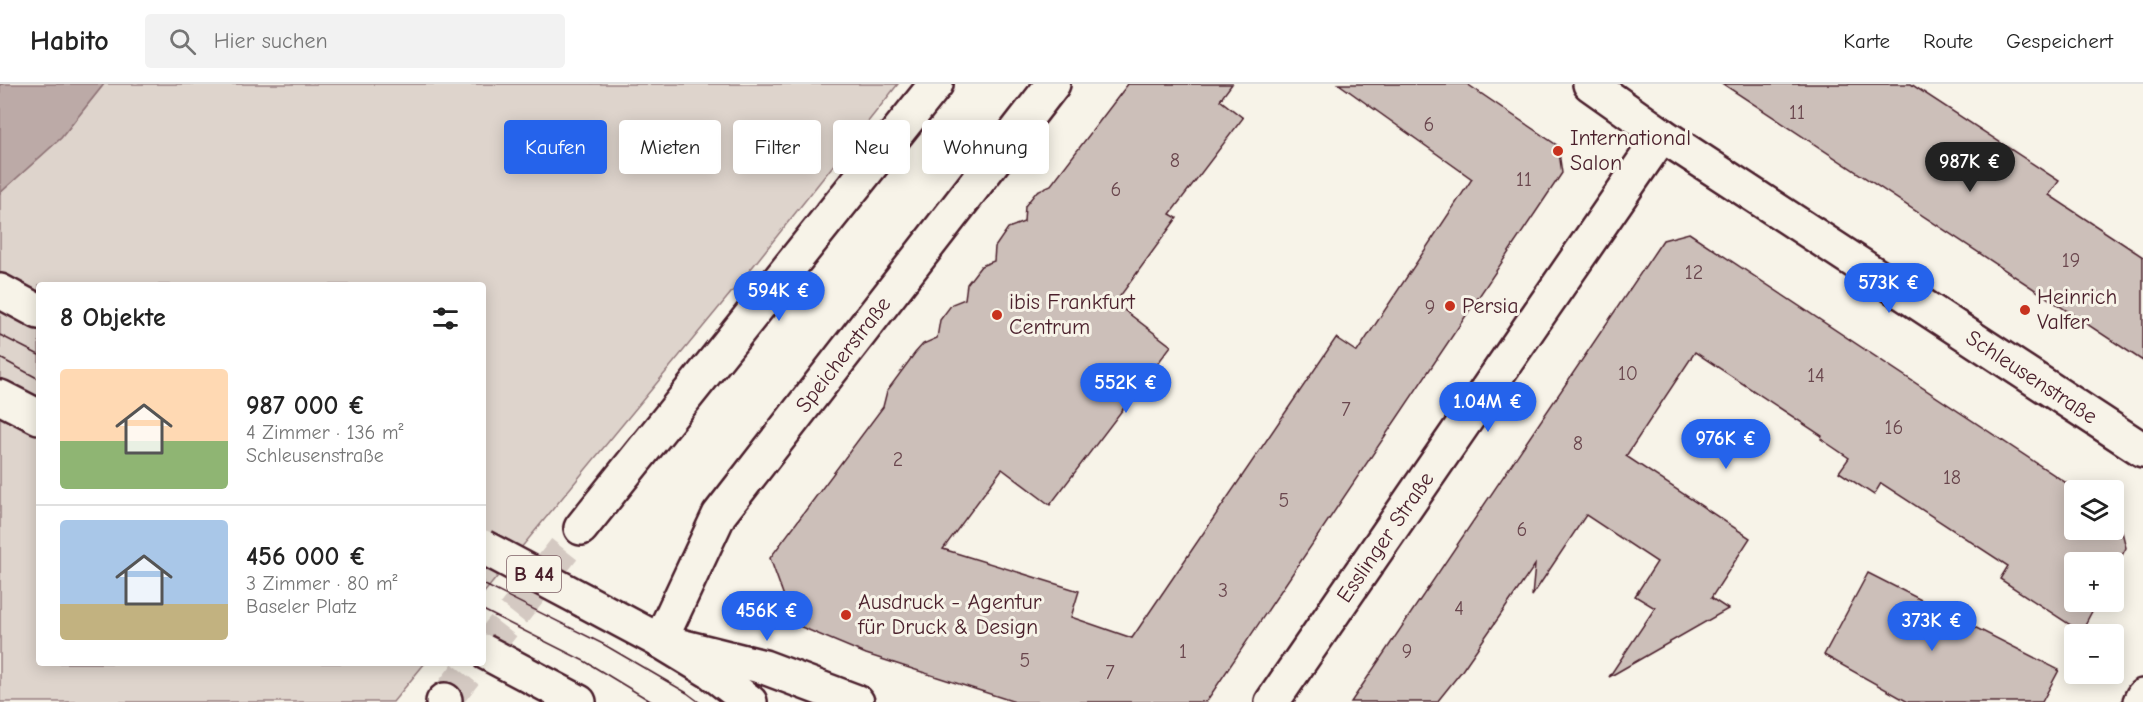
<!DOCTYPE html>
<html lang="de">
<head>
<meta charset="utf-8">
<style>
	:root { --surface:#fff; --page:#f2f2f2; --text:#222; --muted:#767676; --line:#e0e0e0; --accent:#2563eb }
	body { margin:0; font-family:"Comic Neue",sans-serif; background:var(--page); color:var(--text); height:100vh; display:flex; flex-direction:column; font-size:22px; white-space:nowrap }
	* { box-sizing:border-box; margin:0 }
	p { font-size:20px; color:var(--muted) }
	.icon { flex:none; width:33px; height:33px; fill:none; stroke:currentColor; stroke-width:2; stroke-linecap:round; stroke-linejoin:round }
	.map { position:relative; flex:1; overflow:hidden }
	.side { position:absolute; left:36px; top:198px; width:450px; height:384px; display:flex; flex-direction:column; background:var(--surface); border-radius:6px; box-shadow:0 3px 15px #0003 }
	.side>* { flex:none }
	.hud { position:absolute; left:504px; top:36px; width:570px; height:54px; display:flex; gap:12px }
	.tools { position:absolute; left:2064px; top:396px; display:grid; gap:12px }
	.tools a { display:grid; place-items:center; width:60px; height:60px; border-radius:6px; background:var(--surface); box-shadow:0 3px 15px #0003; font-size:30px }
	.price { position:absolute; translate:-50% -51px; padding:0 14px; border-radius:21px; background:var(--accent); color:#fff; font-size:20px; line-height:39px; filter:drop-shadow(0 2px 3px #0008) }
	.price::after { content:''; position:absolute; left:50%; top:36px; width:18px; height:14px; margin-left:-9px; background:inherit; clip-path:polygon(0 0,100% 0,50% 100%) }
	.price.current { background:#222; color:#fff }
	ul { padding:0; list-style:none }
	li { display:flex; align-items:center; gap:18px; height:150px; padding:0 24px }
	li+li { border-top:2px solid var(--line) }
	li span { display:grid; place-items:center; flex:none; width:168px; height:120px; border-radius:6px; color:#555 }
	li>.icon { margin-inline-start:auto }
	span .icon { width:72px; height:72px; fill:#fffc; stroke-width:1 }
	li b { font-size:26px }
	h2 { display:flex; justify-content:space-between; align-items:center; height:72px; padding:0 24px; font-size:26px }
	.pill { padding:0 21px; border-radius:6px; background:var(--surface); box-shadow:0 3px 15px #0003; font-size:21px; line-height:54px }
	.pill.current { background:var(--accent); color:#fff }
	header { display:flex; align-items:center; gap:36px; box-sizing:border-box; height:84px; padding:0 30px; background:var(--surface); border-bottom:2px solid var(--line) }
	header strong { font-size:28px }
	nav { display:flex; gap:33px; margin-inline-start:auto; font-size:21px }
	.search { width:420px; height:54px; background:var(--page); display:flex; align-items:center; gap:15px; box-sizing:border-box; padding:0 21px; border-radius:6px; color:var(--muted); font-size:22px }
	.map>svg:first-child { display:block }
	.green { fill:#ded4cc; stroke:#947a7c; stroke-width:1.5 }
	.water { fill:#bcaaa7; stroke:#8e7275; stroke-width:1.5 }
	.building { fill:#ccbfb9; stroke:#4a1f2b; stroke-width:1.5 }
	.lines { fill:none; stroke-linecap:round; stroke-linejoin:round }
	.minor-tunnel { stroke:#d4c9c2; stroke-width:33; stroke-dasharray:33 16; stroke-linecap:butt }
	.minor-casing { stroke:#4a1f2b; stroke-width:38 }
	.major-casing { stroke:#4a1f2b; stroke-width:38 }
	.minor { stroke:#f7f3e8; stroke-width:33 }
	.major { stroke:#f7f3e8; stroke-width:33 }
	.tram { stroke:#4a1f2b; stroke-width:1.5 }
	.major-bridge-casing { stroke:#4a1f2b; stroke-width:38; stroke-linecap:butt }
	.major-bridge { stroke:#f7f3e8; stroke-width:33 }
	.poi-dot { fill:#c8321e; stroke:#f7f3e8; stroke-width:2 }
	.labels { text-anchor:middle; dominant-baseline:central; stroke-width:6; stroke-linejoin:round; paint-order:stroke }
	.number-label { font-size:20px; fill:#6a474e }
	.shield { fill:#f7f3e8; stroke:#7e5f64; stroke-width:1.5 }
	.shield-label { font-size:21px; font-weight:bold; fill:#4a1f2b }
	.poi-label { font-size:22px; fill:#4a1f2b; stroke:#f7f3e8; text-anchor:start }
	.street-label { font-size:22px; fill:#4a1f2b; stroke:#f7f3e8 }
</style>
</head>
<body>
<header>
<strong>Habito</strong>
<div class="search"><svg class="icon" aria-label="search" viewBox="0 0 24 24"><circle cx="10" cy="10" r="6"/><path d="M15 15l6 6"/></svg>Hier suchen</div>
<nav><a>Karte</a><a>Route</a><a>Gespeichert</a></nav>
</header>
<div class="map">
<svg width="2143" height="618" viewBox="0 0 2143 618">
	<rect width="100%" height="100%" fill="#f7f3e8"/>
	<filter id="ink" filterUnits="userSpaceOnUse"><feTurbulence type="fractalNoise" baseFrequency=".0167" numOctaves="2"/><feDisplacementMap in="SourceGraphic" scale="12" xChannelSelector="R" yChannelSelector="G"/><feConvolveMatrix kernelMatrix="1 2 1 2 8 2 1 2 1" color-interpolation-filters="sRGB"/></filter>
	<g filter="url(#ink)">
		<path class="green" d="M104,0H898L754,181L483,510V201H39V579H425L393,618H0V109L61,54Z"/>
		<path class="water" d="M0,0H104L61,54L0,109Z"/>
		<g class="building">
			<path d="M1128,0H1232L1220,16L1243,34L1170,130L1177,134L1115,219L1171,262L1050,421L1002,385L943,465L1079,507L1071,533L1132,554L1336,254L1357,268L1472,95L1339,0H1467L1558,62L1562,89L1206,618H1015L866,570L794,540L770,474L883,323L887,307L915,269L923,260L937,254L940,236L952,220L965,215L967,200L981,182L994,177L995,163L1008,144L1024,138L1025,122L1037,107L1051,101Z"/>
			<path d="M1723,0H1911L2059,97L2049,111L2143,173V277Z"/>
			<path d="M1689,149L2077,406H2074V446H2114V431L2119,435L2126,464L2114,486V478H2074V518H2097L2081,548L2000,495L2008,482L1881,399L1874,411L1839,388L1849,374L1821,355L1822,352L1695,268L1626,372L1750,454L1711,514L1728,525L1609,593L1655,524L1635,512L1657,478L1586,431L1532,512L1535,481L1461,588L1437,618H1351L1663,156Z"/>
			<path d="M1868,489L2059,586L2042,618H1908L1824,571Z"/>
		</g>
		<g class="lines">
			<g class="minor-tunnel">
				<path d="M483,568L581,444"/>
				<path d="M445,616L474,579"/>
			</g>
			<defs>
				<g id="minor">
					<path id="s1" d="M1590,0L1662,51L2143,366"/>
					<path d="M581,444L936,0"/>
					<path id="s2" d="M660,557L719,431L1053,0"/>
					<path d="M443,618L445,616"/>
					<path id="s3" d="M1272,618L1662,51"/>
				</g>
				<g id="major">
					<path d="M0,207L39,228"/>
					<path d="M0,313L39,333"/>
					<path d="M585,517L660,557L711,588L750,618"/>
					<path d="M660,557L764,583L857,618"/>
					<path d="M532,593L579,618"/>
					<path d="M2140,618L2143,612"/>
				</g>
			</defs>
			<use href="#minor" class="minor-casing"/>
			<use href="#major" class="major-casing"/>
			<use href="#minor" class="minor"/>
			<use href="#major" class="major"/>
			<g class="tram">
				<path d="M0,251L39,271"/>
				<path d="M0,274L39,295"/>
				<path d="M483,500L603,560L687,609L699,618"/>
				<path d="M483,526L586,578L652,618"/>
			</g>
			<defs>
				<g id="major-bridge">
					<path d="M483,463L585,517"/>
					<path d="M483,567L532,593"/>
				</g>
			</defs>
			<use href="#major-bridge" class="major-bridge-casing"/>
			<use href="#major-bridge" class="major-bridge"/>
		</g>
	</g>
	<g class="poi-dot">
		<circle cx="1558" cy="67" r="6"/>
		<circle cx="1450" cy="222" r="6"/>
		<circle cx="2025" cy="226" r="6"/>
		<circle cx="997" cy="231" r="6"/>
		<circle cx="846" cy="531" r="6"/>
	</g>
	<g class="labels">
		<g class="number-label">
			<text x="1797" y="28">11</text>
			<text x="1429" y="40">6</text>
			<text x="1175" y="76">8</text>
			<text x="1524" y="95">11</text>
			<text x="1116" y="105">6</text>
			<text x="2071" y="176">19</text>
			<text x="1694" y="188">12</text>
			<text x="1430" y="223">9</text>
			<text x="1628" y="289">10</text>
			<text x="1816" y="291">14</text>
			<text x="1346" y="325">7</text>
			<text x="1894" y="343">16</text>
			<text x="1578" y="359">8</text>
			<text x="898" y="375">2</text>
			<text x="1952" y="393">18</text>
			<text x="1284" y="416">5</text>
			<text x="1522" y="445">6</text>
			<text x="1223" y="506">3</text>
			<text x="1459" y="524">4</text>
			<text x="1183" y="567">1</text>
			<text x="1407" y="567">9</text>
			<text x="1025" y="576">5</text>
			<text x="1110" y="588">7</text>
		</g>
		<rect class="shield" x="507" y="472" width="54" height="36" rx="4.5"/>
		<g class="shield-label">
			<text x="534" y="490">B 44</text>
		</g>
		<g class="poi-label">
			<text x="1570" y="54">International<tspan x="1570" dy="25">Salon</tspan></text>
			<text x="2037" y="213">Heinrich<tspan x="2037" dy="25">Valfer</tspan></text>
			<text x="1009" y="218">ibis Frankfurt<tspan x="1009" dy="25">Centrum</tspan></text>
			<text x="1462" y="222">Persia</text>
			<text x="858" y="518">Ausdruck - Agentur<tspan x="858" dy="25">für Druck &amp; Design</tspan></text>
		</g>
		<g class="street-label">
			<text stroke="none"><textPath href="#s2" startOffset="342">Speicherstraße</textPath></text>
			<text stroke="none"><textPath href="#s1" startOffset="530">Schleusenstraße</textPath></text>
			<text stroke="none"><textPath href="#s3" startOffset="200">Esslinger Straße</textPath></text>
		</g>
	</g>
</svg>
<div class="tools">
<a><svg class="icon" aria-label="layers" viewBox="0 0 24 24"><path d="M12 4l9 5-9 5-9-5zM3 14l9 5 9-5"/></svg></a>
<a>+</a>
<a>−</a>
</div>
<b class="price current" style="left:1970px;top:109px">987K €</b>
<b class="price" style="left:1889px;top:230px">573K €</b>
<b class="price" style="left:779px;top:238px">594K €</b>
<b class="price" style="left:1126px;top:330px">552K €</b>
<b class="price" style="left:1488px;top:349px">1.04M €</b>
<b class="price" style="left:1726px;top:386px">976K €</b>
<b class="price" style="left:767px;top:558px">456K €</b>
<b class="price" style="left:1932px;top:568px">373K €</b>
<div class="hud">
<a class="pill current">Kaufen</a>
<a class="pill">Mieten</a>
<a class="pill">Filter</a>
<a class="pill">Neu</a>
<a class="pill">Wohnung</a>
</div>
<section class="side">
<h2>8 Objekte<svg class="icon" aria-label="filters" viewBox="0 0 24 24"><path d="M4 7h16M4 17h16"/><circle cx="9" cy="7" r="2"/><circle cx="15" cy="17" r="2"/></svg></h2>
<ul>
<li><span style="background:linear-gradient(#ffd9b3 60%,#8fb573 0)"><svg class="icon" aria-label="home" viewBox="0 0 24 24"><path d="M3 11l9-7 9 7M6 9v11h12V9"/></svg></span><div><b>987 000 €</b><p>4 Zimmer · 136 m²</p><p>Schleusenstraße</p></div></li>
<li><span style="background:linear-gradient(#a9c7e8 70%,#c2b280 0)"><svg class="icon" aria-label="home" viewBox="0 0 24 24"><path d="M3 11l9-7 9 7M6 9v11h12V9"/></svg></span><div><b>456 000 €</b><p>3 Zimmer · 80 m²</p><p>Baseler Platz</p></div></li>
</ul>
</section>
</div>
</body>
</html>
